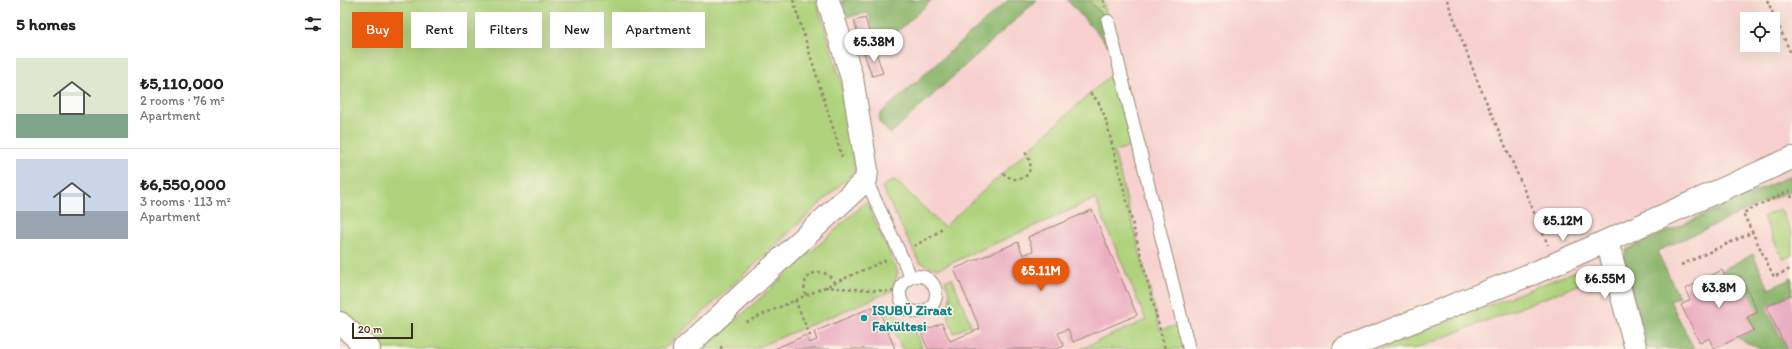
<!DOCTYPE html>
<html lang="en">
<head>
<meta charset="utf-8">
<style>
	:root { --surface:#fff; --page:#f6f6f6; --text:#222; --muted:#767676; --line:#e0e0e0; --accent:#ea580c }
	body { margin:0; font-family:Itim,sans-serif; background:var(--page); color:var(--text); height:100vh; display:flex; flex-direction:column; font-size:15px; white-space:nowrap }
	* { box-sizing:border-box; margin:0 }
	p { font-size:13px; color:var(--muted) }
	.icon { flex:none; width:22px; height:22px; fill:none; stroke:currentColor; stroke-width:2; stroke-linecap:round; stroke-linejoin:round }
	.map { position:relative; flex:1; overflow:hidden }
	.details { display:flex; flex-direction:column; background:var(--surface); width:340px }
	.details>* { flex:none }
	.banner { position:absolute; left:12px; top:12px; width:380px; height:36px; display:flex; gap:8px }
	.fabs { position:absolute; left:1400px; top:12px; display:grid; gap:8px }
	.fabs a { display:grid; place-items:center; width:40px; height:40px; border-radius:0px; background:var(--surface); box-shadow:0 4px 16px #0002; font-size:20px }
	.scale { position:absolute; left:12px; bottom:10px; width:61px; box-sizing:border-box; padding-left:4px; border:2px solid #3b2a1e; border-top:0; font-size:11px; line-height:14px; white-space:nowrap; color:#3b2a1e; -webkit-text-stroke:3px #fcf5e5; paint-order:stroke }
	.price { position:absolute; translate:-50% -34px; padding:0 9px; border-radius:14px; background:#fff; color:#222; font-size:13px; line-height:26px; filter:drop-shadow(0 1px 2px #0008) }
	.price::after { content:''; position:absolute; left:50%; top:24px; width:12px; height:9px; margin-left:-6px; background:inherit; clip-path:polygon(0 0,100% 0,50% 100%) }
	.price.on { background:var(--accent); color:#fff }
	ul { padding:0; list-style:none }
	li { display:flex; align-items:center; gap:12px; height:100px; padding:0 16px }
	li+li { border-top:1px solid var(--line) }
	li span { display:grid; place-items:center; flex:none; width:112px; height:80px; border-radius:0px; color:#555 }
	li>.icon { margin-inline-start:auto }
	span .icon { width:48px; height:48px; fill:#fffc; stroke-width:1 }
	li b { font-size:17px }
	h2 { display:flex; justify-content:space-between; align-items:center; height:48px; padding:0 16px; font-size:17px }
	.tag { padding:0 14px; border-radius:0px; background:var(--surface); box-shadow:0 4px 16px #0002; font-size:14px; line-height:36px }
	.tag.on { background:var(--accent); color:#fff }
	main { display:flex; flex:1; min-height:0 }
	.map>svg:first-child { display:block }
	.built { fill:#f7d0cf; fill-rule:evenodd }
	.green { fill:#aed37c; stroke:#747e4d }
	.forest { fill:#8ab56c; stroke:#627045 }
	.building { fill:#ebadc2 }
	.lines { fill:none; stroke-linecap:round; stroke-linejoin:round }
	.service-casing { stroke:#968872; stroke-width:14 }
	.minor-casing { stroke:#968872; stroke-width:24 }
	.path { stroke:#968872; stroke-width:2.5; stroke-dasharray:3 3; stroke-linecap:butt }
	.service { stroke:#fff; stroke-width:12 }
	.minor { stroke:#fff; stroke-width:22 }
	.culture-dot { fill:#0f9aa8; stroke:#fcf5e5; stroke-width:1.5 }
	.labels { text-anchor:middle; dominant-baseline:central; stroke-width:3; stroke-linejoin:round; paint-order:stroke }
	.culture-label { font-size:14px; font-weight:bold; fill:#0d838f; stroke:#fcf5e5; text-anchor:start }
</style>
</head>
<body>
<main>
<section class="details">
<h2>5 homes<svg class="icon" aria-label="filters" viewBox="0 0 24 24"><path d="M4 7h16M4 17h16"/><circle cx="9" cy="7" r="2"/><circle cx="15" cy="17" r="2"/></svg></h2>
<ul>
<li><span style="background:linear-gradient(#dfe7d0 70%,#7fa58c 0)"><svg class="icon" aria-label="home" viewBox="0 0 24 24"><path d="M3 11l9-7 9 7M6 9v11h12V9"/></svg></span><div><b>₺5,110,000</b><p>2 rooms · 76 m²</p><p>Apartment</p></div></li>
<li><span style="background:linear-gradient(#c9d6e8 65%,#9aa5b1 0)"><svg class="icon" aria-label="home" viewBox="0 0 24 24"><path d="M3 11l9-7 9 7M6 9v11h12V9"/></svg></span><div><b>₺6,550,000</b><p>3 rooms · 113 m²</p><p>Apartment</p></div></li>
</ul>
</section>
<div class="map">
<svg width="1452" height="349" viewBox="0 0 1452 349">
	<rect width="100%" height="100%" fill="#fcf5e5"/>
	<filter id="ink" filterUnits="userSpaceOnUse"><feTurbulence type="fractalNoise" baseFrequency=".025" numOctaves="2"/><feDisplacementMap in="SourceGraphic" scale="8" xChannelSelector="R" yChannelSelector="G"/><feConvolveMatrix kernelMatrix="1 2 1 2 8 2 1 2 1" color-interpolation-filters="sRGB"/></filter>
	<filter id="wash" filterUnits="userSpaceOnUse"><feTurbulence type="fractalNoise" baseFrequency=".012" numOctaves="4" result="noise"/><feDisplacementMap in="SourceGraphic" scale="16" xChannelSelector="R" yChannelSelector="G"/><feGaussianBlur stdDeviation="0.9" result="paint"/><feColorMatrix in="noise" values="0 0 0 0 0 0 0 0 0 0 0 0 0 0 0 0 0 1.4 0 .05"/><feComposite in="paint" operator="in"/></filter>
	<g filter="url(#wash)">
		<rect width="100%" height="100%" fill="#f0e5c7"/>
		<path class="built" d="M0,0H1452V349H0ZM1407,19H1433V45H1407Z"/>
		<g class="green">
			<path d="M0,0H476L500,78L515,169L512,174L324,349H42L0,310Z"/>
			<path d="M749,0H763L768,21Z"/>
			<path d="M779,67L798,145L774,151L820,330L843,324L849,349H740L806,320L755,199L598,269L579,262L542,187L552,180L556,181L604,227Z"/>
			<path d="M526,202L558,272L552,291L413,349H364Z"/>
			<path d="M1440,209L1452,234V255L1443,259L1423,217Z"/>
			<path d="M1249,266H1252L1262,280L1256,278L1074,349H1038Z"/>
			<path d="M612,278L631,325L614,333L608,317L610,295L605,281Z"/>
			<path d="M551,306L557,317L574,329L582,349H562L544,309Z"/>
		</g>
		<g class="forest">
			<path d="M502,0H592L539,49L528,13L507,17Z"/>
			<path d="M668,0H697L550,134L539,122L540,114Z"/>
			<path d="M727,0H749L768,21L776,54Z"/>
			<path d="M1452,175V190L1317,251L1339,297L1330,301L1354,349H1307L1284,258L1286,250Z"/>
			<path d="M1413,254L1429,289L1452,278V294L1426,307L1447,349H1420L1398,338L1414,330L1407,317L1418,312L1388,282L1382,270Z"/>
		</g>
		<g id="blocks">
			<g class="building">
				<path d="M525,18L532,41L521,44L514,21Z"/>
				<path d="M535,50L543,73L532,76L524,53Z"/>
				<path d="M752,210L797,315L733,342L728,329L718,333L724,346L717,349H588L581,332L602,323L610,341L640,329L614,269L678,242L683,255L693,251L688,237Z"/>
				<path d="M1382,270L1388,282L1400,276L1418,312L1407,317L1414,330L1374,349L1369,338L1360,343L1341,305L1350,300L1345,289Z"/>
				<path d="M1452,294V349H1447L1426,307Z"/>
				<path d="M537,305L555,349H434L466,335L469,343L477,340L474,332Z"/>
			</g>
		</g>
	</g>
	<g filter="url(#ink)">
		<use href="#blocks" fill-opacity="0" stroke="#968872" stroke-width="1"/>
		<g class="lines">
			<defs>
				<g id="service">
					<path d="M768,21L849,349"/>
					<path d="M526,180L571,277"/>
					<circle cx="578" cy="294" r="18"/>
				</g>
				<g id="minor">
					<path d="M1267,241L1296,349"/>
					<path d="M0,323L29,349"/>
					<path d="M344,349L526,180L527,170L512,78L488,0"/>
					<path d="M1004,349L1199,271L1452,158"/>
				</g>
			</defs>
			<use href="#service" class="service-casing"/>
			<use href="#minor" class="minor-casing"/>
			<g class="path">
				<path d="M453,0L502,157"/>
				<path d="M763,0L765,7"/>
				<path d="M1107,0L1137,80L1208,245"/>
				<path d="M1427,0L1452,56"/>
				<path d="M750,93L758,101L765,117L825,349"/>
				<path d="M663,173C680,189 700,171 685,152"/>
				<path d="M1452,198L1449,191L1403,213L1434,277L1452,268"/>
				<path d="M574,246L594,235L603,227"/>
				<path d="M1341,265L1413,232"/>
				<path d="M485,287L560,292"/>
				<path d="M466,295C458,274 483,263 494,282"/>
				<path d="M455,300L471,338"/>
				<path d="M406,322L546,260"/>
				<path d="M381,349L382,343"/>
			</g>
			<use href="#service" class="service"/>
			<use href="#minor" class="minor"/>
		</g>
	</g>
	<circle class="culture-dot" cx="524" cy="318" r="4"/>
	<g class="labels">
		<g class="culture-label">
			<text x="532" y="310">ISUBÜ Ziraat<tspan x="532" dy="16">Fakültesi</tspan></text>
		</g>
	</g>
</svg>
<div class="fabs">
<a><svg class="icon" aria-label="locate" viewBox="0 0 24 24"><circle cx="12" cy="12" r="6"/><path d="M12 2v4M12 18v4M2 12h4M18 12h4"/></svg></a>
</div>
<div class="scale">20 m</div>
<b class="price" style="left:534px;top:63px">₺5.38M</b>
<b class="price" style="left:1223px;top:242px">₺5.12M</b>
<b class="price on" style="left:701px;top:292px">₺5.11M</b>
<b class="price" style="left:1265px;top:300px">₺6.55M</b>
<b class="price" style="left:1379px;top:309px">₺3.8M</b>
<div class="banner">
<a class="tag on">Buy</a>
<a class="tag">Rent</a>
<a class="tag">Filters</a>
<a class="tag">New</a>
<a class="tag">Apartment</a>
</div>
</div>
</main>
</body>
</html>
